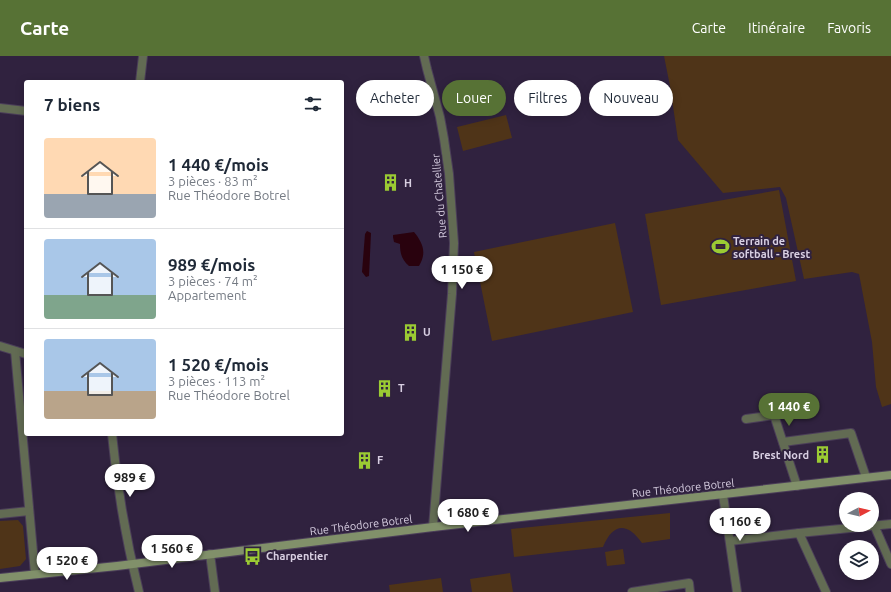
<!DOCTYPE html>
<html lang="fr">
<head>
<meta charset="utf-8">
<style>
	:root { --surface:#fff; --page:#f6f6f7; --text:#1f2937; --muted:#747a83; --line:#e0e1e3; --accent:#577235 }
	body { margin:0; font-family:Ubuntu,sans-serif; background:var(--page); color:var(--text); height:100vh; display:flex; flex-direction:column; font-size:15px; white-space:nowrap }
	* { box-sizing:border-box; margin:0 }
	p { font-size:13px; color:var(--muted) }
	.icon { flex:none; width:22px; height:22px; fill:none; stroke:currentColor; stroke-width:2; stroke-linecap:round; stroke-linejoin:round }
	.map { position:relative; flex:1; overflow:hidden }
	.panel { position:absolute; left:24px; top:24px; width:320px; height:356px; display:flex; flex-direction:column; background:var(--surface); border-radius:4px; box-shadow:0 2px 10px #0003 }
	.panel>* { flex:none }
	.banner { position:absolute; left:356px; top:24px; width:380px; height:36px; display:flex; gap:8px }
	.needle { width:26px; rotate:83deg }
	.buttons { position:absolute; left:839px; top:436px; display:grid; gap:8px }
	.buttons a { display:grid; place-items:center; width:40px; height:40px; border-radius:50%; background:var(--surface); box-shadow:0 2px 10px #0003; font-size:20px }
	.price { position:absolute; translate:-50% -34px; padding:0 9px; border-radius:14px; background:#fff; color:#222; font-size:13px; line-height:26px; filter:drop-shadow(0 1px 2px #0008) }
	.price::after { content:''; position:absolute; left:50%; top:24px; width:12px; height:9px; margin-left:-6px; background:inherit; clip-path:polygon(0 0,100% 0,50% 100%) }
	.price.current { background:var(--accent); color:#fff }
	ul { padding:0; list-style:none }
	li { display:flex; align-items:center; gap:12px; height:100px; padding:0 20px }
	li+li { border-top:1px solid var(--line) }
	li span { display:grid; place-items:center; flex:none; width:112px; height:80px; border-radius:4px; color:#555 }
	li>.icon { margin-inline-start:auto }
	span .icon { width:48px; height:48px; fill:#fffc; stroke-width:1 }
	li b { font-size:17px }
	h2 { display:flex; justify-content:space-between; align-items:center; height:48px; padding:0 20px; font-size:17px }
	.tag { padding:0 14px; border-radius:18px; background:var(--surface); box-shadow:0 2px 10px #0003; font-size:14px; line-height:36px }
	.tag.current { background:var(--accent); color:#fff }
	header { display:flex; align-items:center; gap:24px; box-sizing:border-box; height:56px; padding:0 20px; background:var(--accent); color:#fff }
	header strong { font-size:19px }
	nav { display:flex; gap:22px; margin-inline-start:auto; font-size:14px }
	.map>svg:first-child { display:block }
	.green { fill:#4f3418 }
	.water { fill:#29020e }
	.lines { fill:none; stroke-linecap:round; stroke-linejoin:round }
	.street-casing { stroke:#4b3e59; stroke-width:10 }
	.secondary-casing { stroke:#4b3e59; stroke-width:10 }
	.street { stroke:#626b53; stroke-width:8 }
	.secondary { stroke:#81906a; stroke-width:8 }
	.labels { text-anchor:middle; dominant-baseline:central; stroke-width:4; stroke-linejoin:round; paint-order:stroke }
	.poi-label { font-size:11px; font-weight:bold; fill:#d8cfe2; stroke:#30223f; text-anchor:start }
	.street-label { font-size:11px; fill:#d8cfe2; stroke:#30223f }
</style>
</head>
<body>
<header>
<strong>Carte</strong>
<nav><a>Carte</a><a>Itinéraire</a><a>Favoris</a></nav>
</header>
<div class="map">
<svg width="891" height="536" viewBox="0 0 891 536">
	<rect width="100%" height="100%" fill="#30223f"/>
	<g class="green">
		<path d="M664,0H891V348L882,351L876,331L872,286L859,218L852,216L804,223L786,142L780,131L723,137L678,84L670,30Z"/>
		<path d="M506,59L512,82L463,95L457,71Z"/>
		<path d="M779,134L796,225L661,249L645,158Z"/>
		<path d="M615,167L633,256L492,285L474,196Z"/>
		<path d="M670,457V483L642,487C627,466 613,467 603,491L514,501L511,473Z"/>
		<path d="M18,464L23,470L26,503L20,510L0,513V465Z"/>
		<path d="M623,493L625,508L607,510L605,496Z"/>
		<path d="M510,517L513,536H472L470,523Z"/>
		<path d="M441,522L443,536H390L389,529Z"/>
	</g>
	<g class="water">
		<path d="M367,175L371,177L369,220L366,221L362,216L365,178Z"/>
		<path d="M414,176C423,187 427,197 419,210H409C402,204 400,198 400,188L394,186L393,181V179Z"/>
	</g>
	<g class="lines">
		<defs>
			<g id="street">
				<path d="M424,0L427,13L440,61L444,83L449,118L454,187L452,238L433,471"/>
				<path d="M140,26L143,0"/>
				<path d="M0,52L26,55"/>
				<path d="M0,290L26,298"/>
				<path d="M15,295L35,518"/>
				<path d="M746,363L774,359L797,430"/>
				<path d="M112,378C117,431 126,484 139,536"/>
				<path d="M783,386L851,377L866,421"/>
				<path d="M723,439L737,536"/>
				<path d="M0,458L29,455"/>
				<path d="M874,469L891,508"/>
				<path d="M799,477L891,468"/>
				<path d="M730,485L799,477L826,536"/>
				<path d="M210,498L215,536"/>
				<path d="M632,536L689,527L690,536"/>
			</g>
			<path id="secondary" d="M0,522L117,510L433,471L891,419"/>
		</defs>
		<use href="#street" class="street-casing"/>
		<use href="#secondary" class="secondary-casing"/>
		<use href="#street" class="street"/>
		<use href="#secondary" class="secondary"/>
	</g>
	<defs>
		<symbol id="building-bare" viewBox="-9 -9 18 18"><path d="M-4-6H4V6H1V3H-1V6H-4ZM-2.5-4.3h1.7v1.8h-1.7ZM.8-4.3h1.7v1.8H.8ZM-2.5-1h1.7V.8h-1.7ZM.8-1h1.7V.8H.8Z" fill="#9bcb33" stroke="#30223f" stroke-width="2.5" paint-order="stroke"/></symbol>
		<symbol id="stadium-bare" viewBox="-9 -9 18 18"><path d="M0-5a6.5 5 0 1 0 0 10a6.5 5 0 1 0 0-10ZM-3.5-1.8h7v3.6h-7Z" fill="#9bcb33" stroke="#30223f" stroke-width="2.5" paint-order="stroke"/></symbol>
		<symbol id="bus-bare" viewBox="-9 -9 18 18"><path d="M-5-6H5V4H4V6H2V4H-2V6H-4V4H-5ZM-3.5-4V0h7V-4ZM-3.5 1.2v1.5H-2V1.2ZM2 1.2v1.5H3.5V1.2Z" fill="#9bcb33" stroke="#30223f" stroke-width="2.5" paint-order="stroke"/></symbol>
	</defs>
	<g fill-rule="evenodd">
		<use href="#building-bare" x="378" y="114" width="25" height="25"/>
		<use href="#stadium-bare" x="708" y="178" width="25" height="25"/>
		<use href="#building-bare" x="398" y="264" width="25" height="25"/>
		<use href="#building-bare" x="372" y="320" width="25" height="25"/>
		<use href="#building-bare" x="810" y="386" width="25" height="25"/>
		<use href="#building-bare" x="352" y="392" width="25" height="25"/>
		<use href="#bus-bare" x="240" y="488" width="25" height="25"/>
	</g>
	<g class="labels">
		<g class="poi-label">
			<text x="404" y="127">H</text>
			<text x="733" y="185">Terrain de<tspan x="733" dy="13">softball - Brest</tspan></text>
			<text x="423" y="276">U</text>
			<text x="398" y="332">T</text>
			<text x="809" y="399" text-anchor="end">Brest Nord</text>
			<text x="377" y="404">F</text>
			<text x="266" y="500">Charpentier</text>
		</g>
		<g class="street-label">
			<text transform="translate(439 140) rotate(-95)">Rue du Chatellier</text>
			<text transform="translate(683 432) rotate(-6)">Rue Théodore Botrel</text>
			<text transform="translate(361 469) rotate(-7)">Rue Théodore Botrel</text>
		</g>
	</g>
</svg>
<div class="buttons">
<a><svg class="needle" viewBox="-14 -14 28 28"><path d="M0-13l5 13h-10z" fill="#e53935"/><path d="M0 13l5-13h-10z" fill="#747a83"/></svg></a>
<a><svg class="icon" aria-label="layers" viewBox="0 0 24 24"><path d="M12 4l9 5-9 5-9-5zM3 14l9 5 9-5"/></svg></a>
</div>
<b class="price" style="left:462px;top:234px">1 150 €</b>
<b class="price current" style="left:789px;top:371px">1 440 €</b>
<b class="price" style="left:130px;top:442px">989 €</b>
<b class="price" style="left:468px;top:477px">1 680 €</b>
<b class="price" style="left:740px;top:486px">1 160 €</b>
<b class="price" style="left:172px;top:513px">1 560 €</b>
<b class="price" style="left:67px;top:525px">1 520 €</b>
<div class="banner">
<a class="tag">Acheter</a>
<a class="tag current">Louer</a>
<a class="tag">Filtres</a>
<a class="tag">Nouveau</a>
</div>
<section class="panel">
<h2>7 biens<svg class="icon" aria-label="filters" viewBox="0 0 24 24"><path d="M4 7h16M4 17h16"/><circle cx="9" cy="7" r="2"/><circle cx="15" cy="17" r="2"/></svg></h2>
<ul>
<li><span style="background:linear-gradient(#ffd9b3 70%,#9aa5b1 0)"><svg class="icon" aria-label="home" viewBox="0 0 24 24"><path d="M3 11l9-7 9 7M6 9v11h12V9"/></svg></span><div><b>1 440 €/mois</b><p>3 pièces · 83 m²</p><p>Rue Théodore Botrel</p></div></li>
<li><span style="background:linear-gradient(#a9c7e8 70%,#7fa58c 0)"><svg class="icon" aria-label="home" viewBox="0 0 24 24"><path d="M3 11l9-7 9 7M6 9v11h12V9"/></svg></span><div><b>989 €/mois</b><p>3 pièces · 74 m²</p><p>Appartement</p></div></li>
<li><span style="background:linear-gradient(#a9c7e8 65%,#b9a48a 0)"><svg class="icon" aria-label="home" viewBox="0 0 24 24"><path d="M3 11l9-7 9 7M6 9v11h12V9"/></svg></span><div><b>1 520 €/mois</b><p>3 pièces · 113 m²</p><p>Rue Théodore Botrel</p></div></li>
</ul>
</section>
</div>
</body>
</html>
